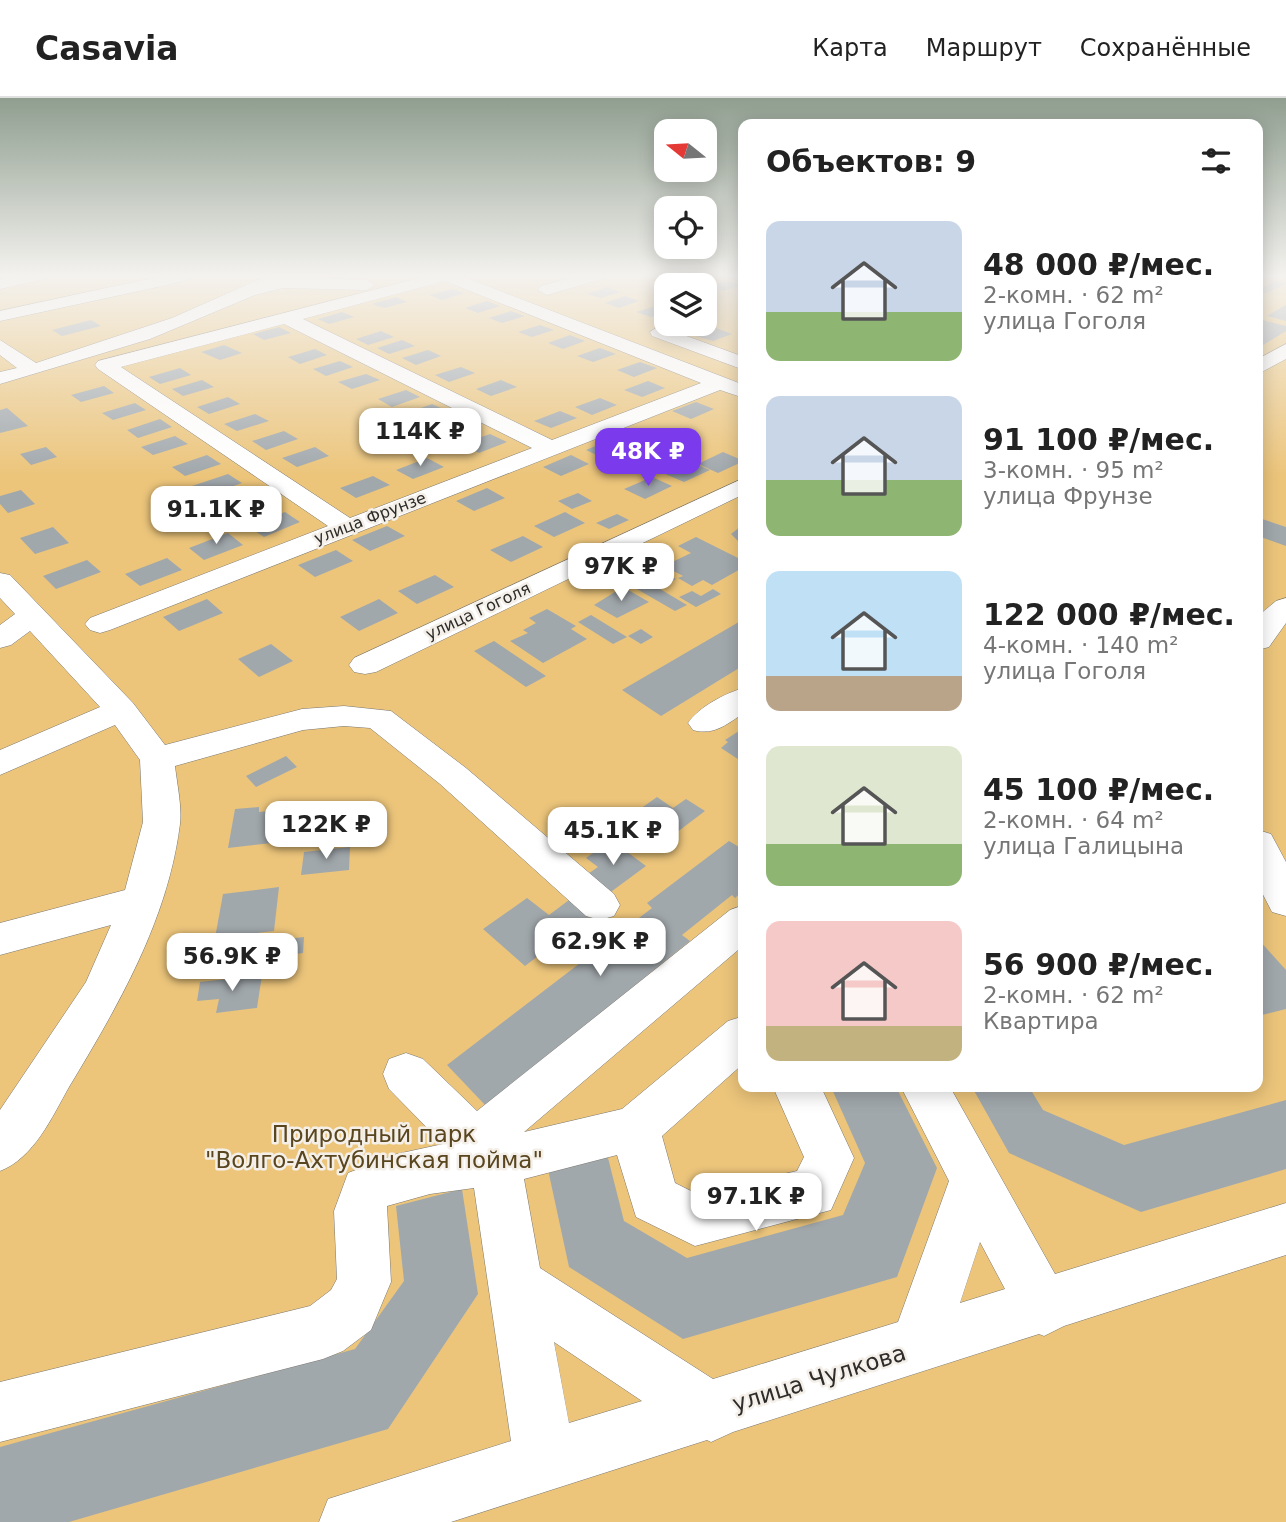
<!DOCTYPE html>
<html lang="ru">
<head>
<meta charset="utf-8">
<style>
	:root { --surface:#fff; --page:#f2f2f2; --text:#222; --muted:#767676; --line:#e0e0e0; --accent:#7c3aed }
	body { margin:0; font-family:"DejaVu Sans",sans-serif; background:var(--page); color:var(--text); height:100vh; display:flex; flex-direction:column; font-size:26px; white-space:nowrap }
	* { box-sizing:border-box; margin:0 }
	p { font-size:23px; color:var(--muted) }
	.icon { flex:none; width:38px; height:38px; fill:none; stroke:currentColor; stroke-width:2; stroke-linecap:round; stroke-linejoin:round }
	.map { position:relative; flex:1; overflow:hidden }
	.panel { position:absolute; left:738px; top:21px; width:525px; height:973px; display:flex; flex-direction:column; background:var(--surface); border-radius:14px; box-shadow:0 4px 18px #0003 }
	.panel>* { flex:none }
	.needle { width:46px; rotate:288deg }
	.buttons { position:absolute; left:654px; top:21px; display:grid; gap:14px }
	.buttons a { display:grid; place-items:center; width:63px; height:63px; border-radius:14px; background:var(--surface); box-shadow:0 4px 18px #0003; font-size:35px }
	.price { position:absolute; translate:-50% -60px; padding:0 16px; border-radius:14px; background:#fff; color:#222; font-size:23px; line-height:46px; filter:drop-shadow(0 2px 4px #0008) }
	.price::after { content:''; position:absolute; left:50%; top:42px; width:21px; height:16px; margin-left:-10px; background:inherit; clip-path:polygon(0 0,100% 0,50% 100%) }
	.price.active { background:var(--accent); color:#fff }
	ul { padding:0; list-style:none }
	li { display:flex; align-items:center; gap:21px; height:175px; padding:0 28px }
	li span { display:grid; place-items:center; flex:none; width:196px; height:140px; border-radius:14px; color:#555 }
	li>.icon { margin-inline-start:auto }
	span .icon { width:84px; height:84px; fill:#fffc; stroke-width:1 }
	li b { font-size:30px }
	h2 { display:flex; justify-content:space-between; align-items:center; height:84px; padding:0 28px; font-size:30px }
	header { display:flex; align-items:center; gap:42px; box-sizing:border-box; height:98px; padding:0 35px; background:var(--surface); border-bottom:2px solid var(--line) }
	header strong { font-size:33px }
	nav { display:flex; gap:38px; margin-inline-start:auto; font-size:24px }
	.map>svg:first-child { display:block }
	.green { fill:#ecc57b; fill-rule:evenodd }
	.building { fill:#a1a8ac }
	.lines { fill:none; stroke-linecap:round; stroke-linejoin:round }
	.minor-casing { stroke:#7a7771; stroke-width:1 }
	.minor { fill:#fff; fill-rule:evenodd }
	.labels { text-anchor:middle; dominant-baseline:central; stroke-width:5; stroke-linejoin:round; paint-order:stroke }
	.far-street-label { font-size:16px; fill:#2e2c2a; stroke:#f4f0e9 }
	.near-park-label { font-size:23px; fill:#59451e; stroke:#f4f0e9 }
	.near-street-label { font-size:23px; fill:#2e2c2a; stroke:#f4f0e9 }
</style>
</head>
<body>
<header>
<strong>Casavia</strong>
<nav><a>Карта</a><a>Маршрут</a><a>Сохранённые</a></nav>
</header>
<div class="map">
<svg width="1286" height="1424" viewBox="0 0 1286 1424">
	<rect width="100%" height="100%" fill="#e6e3dc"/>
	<path class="green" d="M0,178H744V989H1258V178H1286V1424H0ZM667,187H705V226H667Z"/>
	<g class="building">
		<path d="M1275,182L1286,186L1267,195L1258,193Z"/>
		<path d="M727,183L742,187L724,193L709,189Z"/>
		<path d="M607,189L620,194L601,200L587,196Z"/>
		<path d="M452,191L464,195L442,202L430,197Z"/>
		<path d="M625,198L639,203L619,210L605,205Z"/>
		<path d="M396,199L407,204L384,210L372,206Z"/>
		<path d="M487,203L500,208L478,215L465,210Z"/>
		<path d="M1286,207V223L1267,218L1284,208Z"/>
		<path d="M656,208L667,214L651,219L636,214Z"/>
		<path d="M511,213L525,218L502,225L489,220Z"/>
		<path d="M342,214L354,219L329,226L318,221Z"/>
		<path d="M1258,221L1286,228V233L1258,250Z"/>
		<path d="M91,222L101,228L62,238L52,232Z"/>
		<path d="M685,226H706L711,228L691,235L675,229Z"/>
		<path d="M540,227L554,232L532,239L518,234Z"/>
		<path d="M279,229L291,235L264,242L253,236Z"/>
		<path d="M716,230L732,236L713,243L696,238Z"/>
		<path d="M381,233L394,239L368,247L356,241Z"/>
		<path d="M570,237L585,243L563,251L548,245Z"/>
		<path d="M402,242L415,248L389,256L377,250Z"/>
		<path d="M224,247L242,255L220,262L201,254Z"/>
		<path d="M600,250L616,256L593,264L577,258Z"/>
		<path d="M315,251L327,257L300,266L288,259Z"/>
		<path d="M428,252L441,258L416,267L402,260Z"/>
		<path d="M340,263L353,269L326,278L313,271Z"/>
		<path d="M640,264L657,270L634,279L617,272Z"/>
		<path d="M461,269L475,275L449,284L435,277Z"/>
		<path d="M180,270L191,277L160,286L149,279Z"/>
		<path d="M366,276L380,282L352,291L338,284Z"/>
		<path d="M202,282L214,289L183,298L172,291Z"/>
		<path d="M501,282L517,289L491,298L476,291Z"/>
		<path d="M648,283L665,290L642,299L624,292Z"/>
		<path d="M104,288L114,295L81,304L71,297Z"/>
		<path d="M406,292L420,299L392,309L378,301Z"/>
		<path d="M228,299L240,306L209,316L197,309Z"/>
		<path d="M600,300L617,307L592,317L575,309Z"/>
		<path d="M696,304L714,311L691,321L672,313Z"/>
		<path d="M135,305L146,312L113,322L102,315Z"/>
		<path d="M432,306L447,313L418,323L404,316Z"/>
		<path d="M7,310L28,328L0,335V312Z"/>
		<path d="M560,313L577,320L551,330L534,323Z"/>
		<path d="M255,316L269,323L237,333L224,326Z"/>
		<path d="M160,321L172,329L138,340L127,332Z"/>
		<path d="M402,329L411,337L386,347L372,340Z"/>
		<path d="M284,333L298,341L266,352L252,343Z"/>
		<path d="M490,336L507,344L479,355L462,346Z"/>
		<path d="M175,338L188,346L153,357L141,349Z"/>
		<path d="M612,341L631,349L605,361L586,352Z"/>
		<path d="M46,349L57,359L31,367L20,356Z"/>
		<path d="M315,349L329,358L297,369L282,360Z"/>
		<path d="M723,354L744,363L718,375L698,366Z"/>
		<path d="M207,357L221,366L185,378L172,369Z"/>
		<path d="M571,357L589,366L561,378L543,369Z"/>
		<path d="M427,360L444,369L413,381L396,372Z"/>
		<path d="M689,363L710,372L684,384L663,375Z"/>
		<path d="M228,376L242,385L206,398L192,388Z"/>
		<path d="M373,378L390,387L356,400L340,390Z"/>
		<path d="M652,379L672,388L645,401L624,391Z"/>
		<path d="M487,390L505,400L474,413L456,403Z"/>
		<path d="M21,392L35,406L8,415L0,406V398Z"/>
		<path d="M578,395L592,403L572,411L558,403Z"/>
		<path d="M285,414L300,424L264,439L248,428Z"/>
		<path d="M565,414L585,425L554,439L534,428Z"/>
		<path d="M617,416L629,422L609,431L596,425Z"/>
		<path d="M1259,420L1286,429V448L1258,438Z"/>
		<path d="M744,426V449L731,436Z"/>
		<path d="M387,428L405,438L370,453L352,442Z"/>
		<path d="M53,429L69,445L35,456L20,440Z"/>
		<path d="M228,435L243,447L204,462L189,450Z"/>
		<path d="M523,438L543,449L511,464L490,452Z"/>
		<path d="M696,439L744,463V469L712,487L703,482L692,488L678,480L683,478L664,468L691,455L678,448Z"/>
		<path d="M336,452L353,463L315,479L298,467Z"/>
		<path d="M167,460L182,472L140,488L125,476Z"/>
		<path d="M87,462L101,474L56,491L43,478Z"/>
		<path d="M649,467L676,481L660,489L633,474Z"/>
		<path d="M629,473L633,475L687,507L675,513L616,479Z"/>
		<path d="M435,477L454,489L417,506L398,493Z"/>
		<path d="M623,489L649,504L617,520L594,507Z"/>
		<path d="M713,491L721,496L696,509L679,499L692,493L701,498Z"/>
		<path d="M207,501L223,515L179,533L163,519Z"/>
		<path d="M379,501L398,515L359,533L340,519Z"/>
		<path d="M547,511L576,528L571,531L587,541L543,565L510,543L528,535L523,532L536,525L529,520Z"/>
		<path d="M591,517L627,539L613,546L578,524Z"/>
		<path d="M744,521V567L661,618L622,592Z"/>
		<path d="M641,531L653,539L641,546L628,538Z"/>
		<path d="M494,543L546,578L526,589L474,553Z"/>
		<path d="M271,546L293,563L259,579L238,561Z"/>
		<path d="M742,631L744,632V665L721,650L728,644L725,642Z"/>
		<path d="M286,658L297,669L256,689L246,678Z"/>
		<path d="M657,699L673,710L686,701L705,713L668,741L633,716Z"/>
		<path d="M259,709V714L294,710L289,743L228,750L235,711Z"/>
		<path d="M611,742L646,768L608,796L585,778L598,769L586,760Z"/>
		<path d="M729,743L744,752V792L735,800L732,797L682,837L690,843L486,1008L447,967L652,810L647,805Z"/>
		<path d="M350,749L349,772L301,777L304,754Z"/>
		<path d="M279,789L274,833L215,840L223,796Z"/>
		<path d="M573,799L595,815L525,868L483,831L527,800L549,817Z"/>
		<path d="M304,839L303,855L219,866L221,849Z"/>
		<path d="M1258,841L1286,872V911L1258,918Z"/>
		<path d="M262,877L257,910L216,915L219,901L197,903L200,884Z"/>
		<path d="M831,989H896L937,1070L897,1179L683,1241L569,1169L547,1067L606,1052L624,1123L687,1160L843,1117L865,1065Z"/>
		<path d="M972,989H1029L1043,1012L1124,1047L1286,1002V1071L1141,1114L1009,1055Z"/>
		<path d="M462,1091L478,1196L388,1331L69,1424H0V1349L355,1251L404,1183L396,1108Z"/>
	</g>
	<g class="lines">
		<defs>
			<g id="minor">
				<path d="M14,178H46L44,181L0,191V181Z"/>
				<path d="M162,178H193L185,183L0,223V213Z"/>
				<path d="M267,178L367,182L375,187L367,192L283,190L255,197L150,241L0,286V274L17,270L0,257V242L36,265L172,220Z"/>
				<path d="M427,178H461L744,287V300L720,292L110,532L100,535L90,532L85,526L90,520L328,428L98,271L95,267L98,263ZM445,183L701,285L552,342L303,221ZM284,226L532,350L350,420L121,269Z"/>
				<path d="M578,178H604L602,181L547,197L538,192L541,188Z"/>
				<path d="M730,178H744V185Z"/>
				<path d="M659,228L744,259V272L652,238L650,234Z"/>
				<path d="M1286,246V261L1258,276V261Z"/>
				<path d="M744,380V396L376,574L365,576L354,574L349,567L354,560Z"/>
				<path d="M0,475L10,477L133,605L165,647L302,611L344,608L391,613L466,670L614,796L620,807L614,818L600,822L586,818L440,686L370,630L344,628L303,632L175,668C177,686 182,708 180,726C168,822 118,908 69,989C52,1019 34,1060 0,1073V1012L86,884L111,827L0,857V825L125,792L143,724L140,662L115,627L0,677V652L100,609L30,533L11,547L0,550V527L15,516L0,500Z"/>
				<path d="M1286,500V525L1269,549L1258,552V518L1276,503Z"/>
				<path d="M744,590V615C727,626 714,638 693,632L688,625C699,609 725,595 744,590Z"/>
				<path d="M1258,732L1271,736L1286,764V818L1272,814L1258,787Z"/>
				<path d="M744,807V847L524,1034L622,1011L728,923L744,918V965L662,1038L675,1085L697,1096L797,1073L804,1059L773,989H821L854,1060L831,1112L695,1148L636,1119L617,1057L524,1081L540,1170L713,1281L898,1224L949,1083L901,989H950L1055,1176L1286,1105V1157L1064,1228L1044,1238L1039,1236L733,1334L711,1344L707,1342L451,1424H319L328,1401L511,1343L474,1090L430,1096L387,1108L391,1184L383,1203L371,1232L343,1253L323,1261L0,1344V1284L310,1208L331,1192L337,1181L334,1113L348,1075L397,1056L443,1046L389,991L383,976L389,961L406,955L423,961L477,1013L730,812ZM980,1144L1005,1191L960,1205ZM554,1244L642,1303L569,1325Z"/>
			</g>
		</defs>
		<use href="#minor" class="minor-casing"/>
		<use href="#minor" class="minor"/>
	</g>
	<linearGradient id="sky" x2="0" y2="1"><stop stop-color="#8f9e8f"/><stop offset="0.47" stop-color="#f4f2ef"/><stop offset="1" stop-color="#f4f2ef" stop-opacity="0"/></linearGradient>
	<rect width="1286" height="377" fill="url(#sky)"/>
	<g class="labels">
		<g class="far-street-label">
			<text transform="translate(370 420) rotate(-21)">улица Фрунзе</text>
			<text transform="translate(478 513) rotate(-25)">улица Гоголя</text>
		</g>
		<g class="near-park-label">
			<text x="374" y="1036">Природный парк<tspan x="374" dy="26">"Волго-Ахтубинская пойма"</tspan></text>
		</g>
		<g class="near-street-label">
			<text transform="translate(819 1280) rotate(-17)">улица Чулкова</text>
		</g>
	</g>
</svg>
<div class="buttons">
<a><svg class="needle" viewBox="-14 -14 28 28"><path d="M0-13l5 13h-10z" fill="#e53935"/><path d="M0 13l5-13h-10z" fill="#767676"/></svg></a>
<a><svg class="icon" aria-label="locate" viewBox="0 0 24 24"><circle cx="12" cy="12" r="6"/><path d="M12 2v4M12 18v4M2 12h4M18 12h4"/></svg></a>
<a><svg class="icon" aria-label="layers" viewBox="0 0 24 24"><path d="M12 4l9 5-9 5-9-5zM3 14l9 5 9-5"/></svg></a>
</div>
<b class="price" style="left:420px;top:370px">114K ₽</b>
<b class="price active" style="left:648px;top:390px">48K ₽</b>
<b class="price" style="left:216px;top:448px">91.1K ₽</b>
<b class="price" style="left:621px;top:505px">97K ₽</b>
<b class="price" style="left:326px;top:763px">122K ₽</b>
<b class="price" style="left:613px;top:769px">45.1K ₽</b>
<b class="price" style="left:600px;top:880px">62.9K ₽</b>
<b class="price" style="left:232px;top:895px">56.9K ₽</b>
<b class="price" style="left:756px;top:1135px">97.1K ₽</b>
<section class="panel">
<h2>Объектов: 9<svg class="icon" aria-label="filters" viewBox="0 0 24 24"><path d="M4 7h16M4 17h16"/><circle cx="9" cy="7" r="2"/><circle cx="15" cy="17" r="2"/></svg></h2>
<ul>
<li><span style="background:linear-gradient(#c9d6e8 65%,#8fb573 0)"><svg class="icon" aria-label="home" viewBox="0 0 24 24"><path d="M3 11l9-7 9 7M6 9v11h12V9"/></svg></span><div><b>48 000 ₽/мес.</b><p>2-комн. · 62 m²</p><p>улица Гоголя</p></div></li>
<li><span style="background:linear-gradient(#c9d6e8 60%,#8fb573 0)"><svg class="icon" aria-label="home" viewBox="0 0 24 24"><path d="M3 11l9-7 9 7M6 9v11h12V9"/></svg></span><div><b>91 100 ₽/мес.</b><p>3-комн. · 95 m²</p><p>улица Фрунзе</p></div></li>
<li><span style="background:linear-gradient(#bfe0f5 75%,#b9a48a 0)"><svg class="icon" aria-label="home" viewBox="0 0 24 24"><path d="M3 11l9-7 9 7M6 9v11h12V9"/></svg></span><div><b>122 000 ₽/мес.</b><p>4-комн. · 140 m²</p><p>улица Гоголя</p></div></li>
<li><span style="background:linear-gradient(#dfe7d0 70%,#8fb573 0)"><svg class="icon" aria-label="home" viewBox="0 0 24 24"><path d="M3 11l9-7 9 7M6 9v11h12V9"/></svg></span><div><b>45 100 ₽/мес.</b><p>2-комн. · 64 m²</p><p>улица Галицына</p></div></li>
<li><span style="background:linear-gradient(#f6c9c9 75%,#c2b280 0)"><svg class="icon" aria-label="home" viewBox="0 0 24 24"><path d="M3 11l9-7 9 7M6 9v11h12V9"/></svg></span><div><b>56 900 ₽/мес.</b><p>2-комн. · 62 m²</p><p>Квартира</p></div></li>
</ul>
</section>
</div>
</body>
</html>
